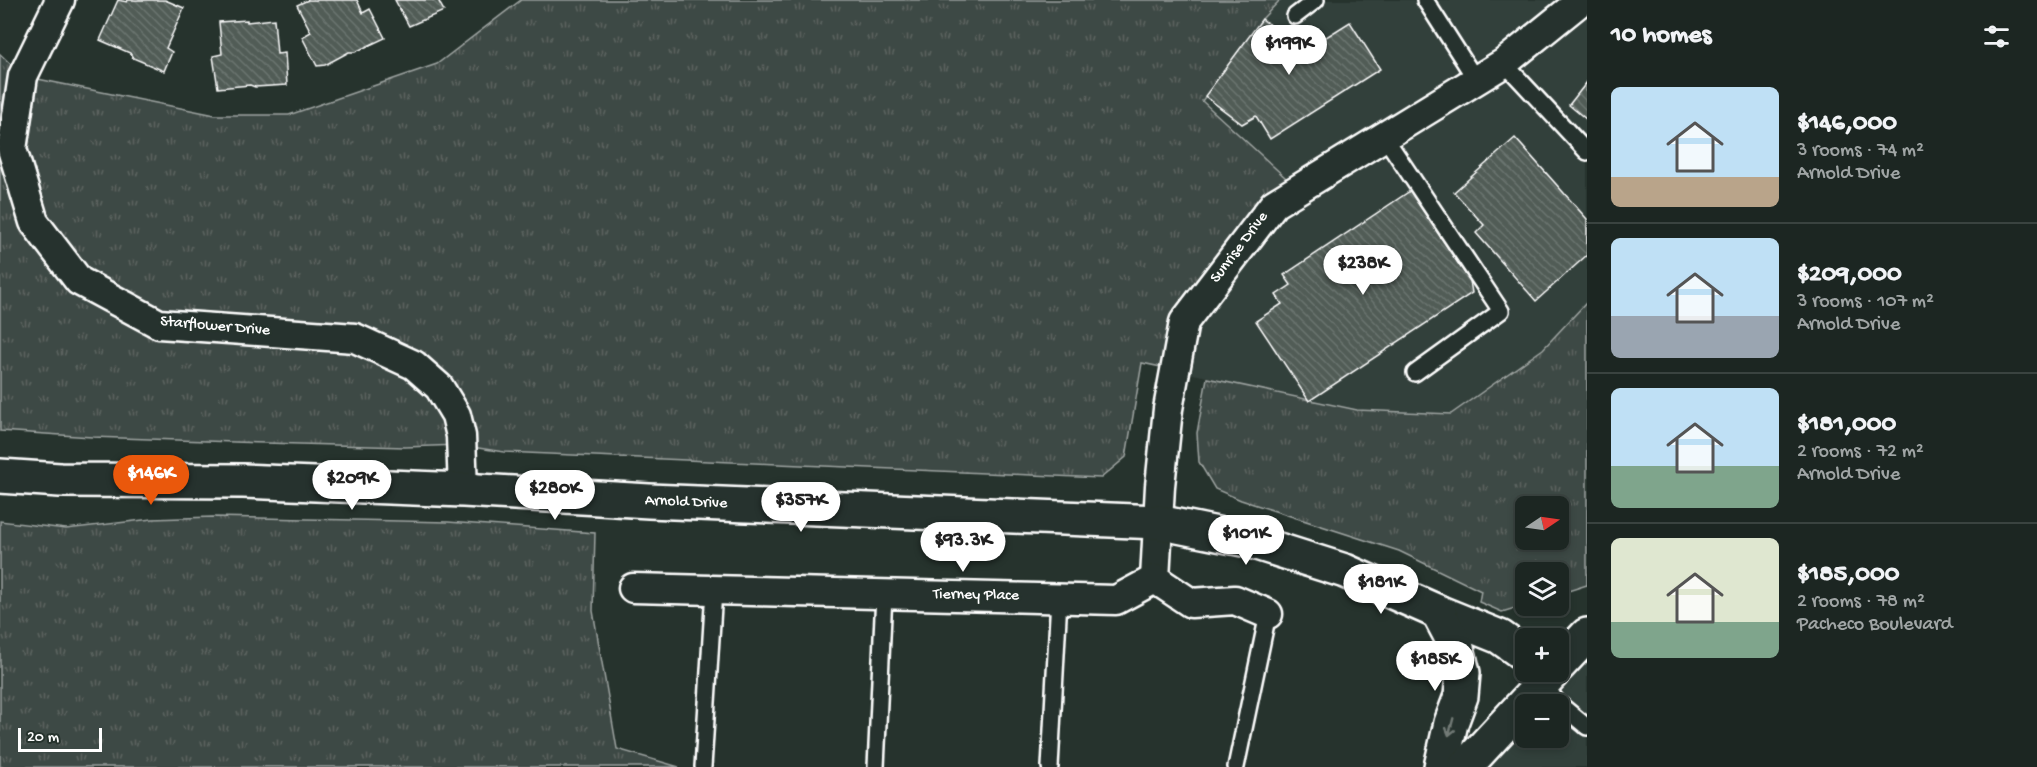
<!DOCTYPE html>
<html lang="en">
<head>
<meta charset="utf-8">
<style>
	:root { --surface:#1c2622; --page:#252e2a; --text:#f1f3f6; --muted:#a0a5a5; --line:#3a4340; --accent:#ea580c }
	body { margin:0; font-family:"Gochi Hand",sans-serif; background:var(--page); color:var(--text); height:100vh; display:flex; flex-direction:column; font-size:22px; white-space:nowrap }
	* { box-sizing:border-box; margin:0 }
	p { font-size:20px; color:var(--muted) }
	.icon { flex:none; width:33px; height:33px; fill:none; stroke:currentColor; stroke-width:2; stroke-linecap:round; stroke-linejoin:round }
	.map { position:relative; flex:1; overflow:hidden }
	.sheet { display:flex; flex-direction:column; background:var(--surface); width:450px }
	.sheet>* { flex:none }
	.needle { width:39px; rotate:77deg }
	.tools { position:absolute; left:1515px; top:496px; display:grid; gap:12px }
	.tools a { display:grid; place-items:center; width:54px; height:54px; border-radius:9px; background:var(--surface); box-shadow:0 3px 9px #0003,0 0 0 2px var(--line); font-size:30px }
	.scale { position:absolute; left:18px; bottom:15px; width:84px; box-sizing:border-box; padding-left:6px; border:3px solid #fff; border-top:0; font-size:16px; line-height:21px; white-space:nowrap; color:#fff; -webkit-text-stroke:4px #26332d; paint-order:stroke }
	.price { position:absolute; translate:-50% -51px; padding:0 14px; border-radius:21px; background:#fff; color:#222; font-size:20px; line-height:39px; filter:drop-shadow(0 2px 3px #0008) }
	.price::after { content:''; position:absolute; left:50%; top:36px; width:18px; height:14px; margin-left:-9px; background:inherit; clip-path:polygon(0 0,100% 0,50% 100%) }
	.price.selected { background:var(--accent); color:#fff }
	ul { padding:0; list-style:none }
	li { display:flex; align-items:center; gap:18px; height:150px; padding:0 24px }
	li+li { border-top:2px solid var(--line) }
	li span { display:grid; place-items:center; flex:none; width:168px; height:120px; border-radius:9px; color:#555 }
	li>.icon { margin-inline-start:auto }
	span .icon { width:72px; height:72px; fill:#fffc; stroke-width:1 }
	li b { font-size:26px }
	h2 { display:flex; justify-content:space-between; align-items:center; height:72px; padding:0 24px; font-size:26px }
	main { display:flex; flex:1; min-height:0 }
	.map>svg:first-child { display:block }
	.built { fill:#333f3a; fill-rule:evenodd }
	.grass { fill:url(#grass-tufts); stroke:#9ea4a2; stroke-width:1.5; fill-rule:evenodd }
	.building { fill:url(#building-back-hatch); stroke:#fff; stroke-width:1.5 }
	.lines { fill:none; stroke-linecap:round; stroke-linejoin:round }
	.service-casing { stroke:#fff; stroke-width:20 }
	.minor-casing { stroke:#fff; stroke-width:33 }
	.tertiary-casing { stroke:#fff; stroke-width:38 }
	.secondary-casing { stroke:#fff; stroke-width:38 }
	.service { stroke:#26332d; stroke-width:15 }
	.minor { stroke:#26332d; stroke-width:28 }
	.tertiary { stroke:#26332d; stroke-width:33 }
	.secondary { stroke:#26332d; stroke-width:33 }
	.oneway { stroke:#727a76 }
	.labels { text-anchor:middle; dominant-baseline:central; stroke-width:4.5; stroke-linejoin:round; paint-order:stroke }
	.street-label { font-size:16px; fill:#fff; stroke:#26332d }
</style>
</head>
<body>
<main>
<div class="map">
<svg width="1587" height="767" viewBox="0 0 1587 767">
	<defs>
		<pattern id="grass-tufts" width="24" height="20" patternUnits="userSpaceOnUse" patternTransform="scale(1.5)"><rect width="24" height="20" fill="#3e4944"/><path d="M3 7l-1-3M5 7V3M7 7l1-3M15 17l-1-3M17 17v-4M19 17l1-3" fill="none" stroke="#5b6460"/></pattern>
		<pattern id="building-back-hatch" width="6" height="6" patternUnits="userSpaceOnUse" patternTransform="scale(1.5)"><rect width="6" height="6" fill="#515c57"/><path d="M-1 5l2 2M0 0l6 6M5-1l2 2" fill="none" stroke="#6b7470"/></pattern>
	</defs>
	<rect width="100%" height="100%" fill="#26332d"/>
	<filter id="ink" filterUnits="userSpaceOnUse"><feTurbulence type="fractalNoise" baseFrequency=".0167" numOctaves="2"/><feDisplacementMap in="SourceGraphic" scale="12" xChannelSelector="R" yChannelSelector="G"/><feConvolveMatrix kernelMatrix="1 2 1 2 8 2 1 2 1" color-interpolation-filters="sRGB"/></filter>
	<g filter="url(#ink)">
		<g class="built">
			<path d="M1280,0H1587V302L1543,349L1451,414L1357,410L1175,370L1202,101L1262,19Z"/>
			<path d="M1587,635V767H1465ZM1526,705H1558V738H1526Z"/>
		</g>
		<g class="grass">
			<path d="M521,0H1280L1262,19L1202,101L1298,189L1184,322L1175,370L1142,363L1126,457L1101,478L504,452L459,445L405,447L265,443L92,437L0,431V54L23,76L215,115H289L437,64Z"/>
			<path d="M1587,302V585L1559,594L1558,573H1526L1525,605L1502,612L1479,602L1481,591L1399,551L1241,500L1215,489L1199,462L1197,433L1207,378L1357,410L1451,414L1543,349ZM1526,507H1558V540H1526Z"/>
			<path d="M213,517L448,522L595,533L593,611L617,749L679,767H0V521L66,529L152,519Z"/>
		</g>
		<g class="building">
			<path d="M118,0L127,2L128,0H165L184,8L166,48L172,52L164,71L133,58L130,53L100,40Z"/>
			<path d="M308,0H357L363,13L370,9L385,38L355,52H349L325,65L317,66L302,37L311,32L297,5Z"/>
			<path d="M395,0H442L439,2L444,11L409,26Z"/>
			<path d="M274,19L277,54L285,53L287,85L255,87L250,85L218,88L213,56L222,54L219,22L247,20V22Z"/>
			<path d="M1262,19L1304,51L1350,22L1380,69L1270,139L1256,116L1242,124L1205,96Z"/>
			<path d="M1587,82V120L1569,105Z"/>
			<path d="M1515,138L1587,219V255L1536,301L1476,233L1484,225L1454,192Z"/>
			<path d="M1410,191L1470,281L1472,293L1309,401L1256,321L1282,304L1276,295L1291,285L1284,275Z"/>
		</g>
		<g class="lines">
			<defs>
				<g id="service">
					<path d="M1425,0L1476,80"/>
					<path d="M1295,16L1316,0"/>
					<path d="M1504,63L1587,152"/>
					<path d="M1384,136L1501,311L1415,373"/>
					<path d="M1543,682L1557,702L1587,727"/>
					<path d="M703,767L714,590"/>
					<path d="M876,767L884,594"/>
					<path d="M1050,767L1059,598"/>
					<path d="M1236,767L1268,614"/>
				</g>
				<g id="minor">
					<path d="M60,0L23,76L12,149L34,222L79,281L159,324L355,338L414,365L439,387L456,415L461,436L463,490"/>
					<path d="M1155,579L1160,486L1168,409L1184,322L1274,204L1504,63L1582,0"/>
					<path d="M633,588L1116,600L1155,579L1191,603L1235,600L1268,614"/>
				</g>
				<g id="tertiary">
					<path d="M0,476L60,480L243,481L463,490L649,501L1158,522L1247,540L1345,571L1438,612L1500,637L1521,652L1526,658"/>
					<path d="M1438,612L1457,648L1463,673L1461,696L1451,723L1441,767"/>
				</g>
				<g id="secondary">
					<path d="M1558,666L1587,635"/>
					<path d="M1465,767L1553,672"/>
				</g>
			</defs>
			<use href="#service" class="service-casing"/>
			<use href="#minor" class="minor-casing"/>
			<use href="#tertiary" class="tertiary-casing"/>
			<use href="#secondary" class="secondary-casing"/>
			<use href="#service" class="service"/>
			<use href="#minor" class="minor"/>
			<use href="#tertiary" class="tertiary"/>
			<use href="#secondary" class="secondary"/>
		</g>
		<defs><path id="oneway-shaft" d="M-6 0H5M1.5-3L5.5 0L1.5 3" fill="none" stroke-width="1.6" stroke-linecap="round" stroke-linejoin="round" transform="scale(1.5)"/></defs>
		<use class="oneway" href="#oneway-shaft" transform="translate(1451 727) rotate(105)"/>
	</g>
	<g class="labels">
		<g class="street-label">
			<text transform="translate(1240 248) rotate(-53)">Sunrise Drive</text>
			<text transform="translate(215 327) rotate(5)">Starflower Drive</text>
			<text transform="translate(686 503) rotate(2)">Arnold Drive</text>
			<text transform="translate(976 596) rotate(1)">Tierney Place</text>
		</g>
	</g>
</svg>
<div class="tools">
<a><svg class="needle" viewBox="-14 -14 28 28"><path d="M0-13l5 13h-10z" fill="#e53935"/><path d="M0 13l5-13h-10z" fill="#a0a5a5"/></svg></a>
<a><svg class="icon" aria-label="layers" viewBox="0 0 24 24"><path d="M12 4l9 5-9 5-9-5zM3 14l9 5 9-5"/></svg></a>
<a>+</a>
<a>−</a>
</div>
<div class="scale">20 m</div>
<b class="price" style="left:1289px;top:76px">$199K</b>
<b class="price" style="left:1363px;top:296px">$238K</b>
<b class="price selected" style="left:151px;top:506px">$146K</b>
<b class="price" style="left:352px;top:511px">$209K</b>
<b class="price" style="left:555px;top:521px">$280K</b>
<b class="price" style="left:801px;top:533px">$357K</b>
<b class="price" style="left:1246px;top:566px">$101K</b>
<b class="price" style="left:963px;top:573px">$93.3K</b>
<b class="price" style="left:1381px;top:615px">$181K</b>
<b class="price" style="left:1435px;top:692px">$185K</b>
</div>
<section class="sheet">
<h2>10 homes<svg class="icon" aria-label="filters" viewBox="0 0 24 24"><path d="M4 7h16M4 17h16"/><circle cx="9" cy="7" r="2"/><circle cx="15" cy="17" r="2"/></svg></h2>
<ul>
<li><span style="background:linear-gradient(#bfe0f5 75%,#b9a48a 0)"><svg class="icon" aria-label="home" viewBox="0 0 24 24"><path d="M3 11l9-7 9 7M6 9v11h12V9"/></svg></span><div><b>$146,000</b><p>3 rooms · 74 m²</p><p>Arnold Drive</p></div></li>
<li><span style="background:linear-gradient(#bfe0f5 65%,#9aa5b1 0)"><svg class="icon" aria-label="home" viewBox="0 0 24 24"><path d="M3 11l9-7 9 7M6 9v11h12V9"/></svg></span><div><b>$209,000</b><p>3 rooms · 107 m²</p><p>Arnold Drive</p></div></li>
<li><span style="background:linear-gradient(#bfe0f5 65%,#7fa58c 0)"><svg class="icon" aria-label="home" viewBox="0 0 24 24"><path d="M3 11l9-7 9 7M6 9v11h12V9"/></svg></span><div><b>$181,000</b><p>2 rooms · 72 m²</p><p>Arnold Drive</p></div></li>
<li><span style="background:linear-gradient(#dfe7d0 70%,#7fa58c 0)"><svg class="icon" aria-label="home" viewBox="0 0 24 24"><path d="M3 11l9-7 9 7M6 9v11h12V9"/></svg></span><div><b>$185,000</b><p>2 rooms · 78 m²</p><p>Pacheco Boulevard</p></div></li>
</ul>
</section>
</main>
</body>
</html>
